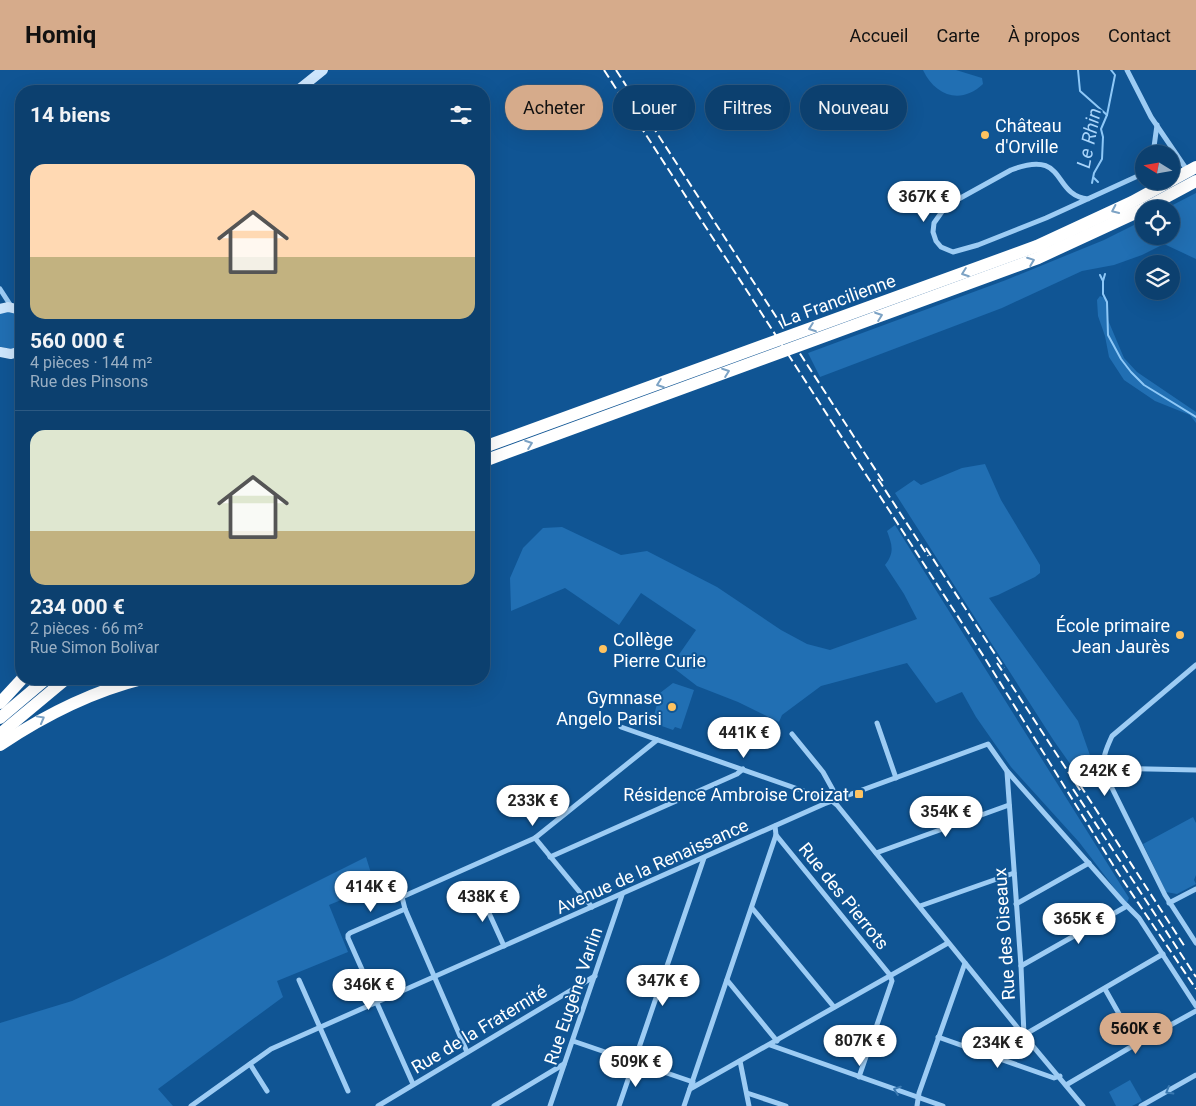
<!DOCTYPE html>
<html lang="fr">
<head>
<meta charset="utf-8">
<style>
	:root { --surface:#0c406f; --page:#1a4b77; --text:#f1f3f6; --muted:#9aafc3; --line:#2c5982; --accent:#d6ab8b }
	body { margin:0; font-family:Roboto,sans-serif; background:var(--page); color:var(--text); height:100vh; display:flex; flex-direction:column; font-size:19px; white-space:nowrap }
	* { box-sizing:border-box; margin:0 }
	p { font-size:16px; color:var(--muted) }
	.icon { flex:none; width:28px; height:28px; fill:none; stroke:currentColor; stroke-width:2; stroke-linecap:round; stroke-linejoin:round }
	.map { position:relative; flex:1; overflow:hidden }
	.details { position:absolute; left:15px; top:15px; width:475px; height:600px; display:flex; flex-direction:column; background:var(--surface); border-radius:20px; box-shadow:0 5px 20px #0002,0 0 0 1px var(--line) }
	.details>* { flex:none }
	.hud { position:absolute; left:505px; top:15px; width:475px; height:45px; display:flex; gap:10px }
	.needle { width:32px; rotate:281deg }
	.buttons { position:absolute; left:1135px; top:75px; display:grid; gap:10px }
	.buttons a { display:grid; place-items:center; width:45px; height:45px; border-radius:50%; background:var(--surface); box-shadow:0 5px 20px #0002,0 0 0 1px var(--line); font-size:25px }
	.price { position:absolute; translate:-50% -42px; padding:0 11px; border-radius:18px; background:#fff; color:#222; font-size:16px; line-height:32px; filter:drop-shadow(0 1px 2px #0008) }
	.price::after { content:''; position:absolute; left:50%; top:30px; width:15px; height:11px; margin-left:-8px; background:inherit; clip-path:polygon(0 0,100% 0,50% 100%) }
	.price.current { background:var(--accent); color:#111 }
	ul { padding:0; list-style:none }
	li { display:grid; align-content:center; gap:10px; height:265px; padding:0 15px }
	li+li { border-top:1px solid var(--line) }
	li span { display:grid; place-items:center; height:155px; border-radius:15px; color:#555 }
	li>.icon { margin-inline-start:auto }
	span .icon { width:90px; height:90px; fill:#fffc; stroke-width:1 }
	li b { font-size:21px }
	h2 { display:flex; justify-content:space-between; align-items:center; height:60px; padding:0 15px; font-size:21px }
	.chip { padding:0 18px; border-radius:22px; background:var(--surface); box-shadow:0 5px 20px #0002,0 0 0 1px var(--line); font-size:18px; line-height:45px }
	.chip.current { background:var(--accent); color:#111 }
	header { display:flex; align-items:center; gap:30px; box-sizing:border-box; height:70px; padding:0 25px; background:var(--accent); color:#111 }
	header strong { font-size:24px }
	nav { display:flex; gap:28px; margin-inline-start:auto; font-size:18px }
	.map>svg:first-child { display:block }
	.green { fill:#216fb3 }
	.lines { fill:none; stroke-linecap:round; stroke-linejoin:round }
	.stream { stroke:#8ec8f7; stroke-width:2 }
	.street { stroke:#9dccf4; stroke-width:5 }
	.secondary { stroke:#cde6fd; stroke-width:10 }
	.highway { stroke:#fff; stroke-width:12 }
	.rail { stroke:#fff; stroke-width:2; stroke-dasharray:9 4; stroke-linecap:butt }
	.oneway { stroke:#7ca2c4 }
	.oneway2 { stroke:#3a79b1 }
	.poi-dot { fill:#ffc360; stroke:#105594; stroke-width:2 }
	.labels { text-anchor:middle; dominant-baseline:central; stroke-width:4; stroke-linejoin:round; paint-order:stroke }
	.poi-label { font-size:18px; fill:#fff; stroke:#105594; text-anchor:end }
	.street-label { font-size:18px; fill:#fff; stroke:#105594 }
	.water-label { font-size:19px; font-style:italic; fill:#a9d5fb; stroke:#105594 }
</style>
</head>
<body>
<header>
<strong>Homiq</strong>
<nav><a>Accueil</a><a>Carte</a><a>À propos</a><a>Contact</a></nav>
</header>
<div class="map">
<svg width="1196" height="1036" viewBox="0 0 1196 1036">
	<rect width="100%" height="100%" fill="#105594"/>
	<g class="green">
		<path d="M923,0H956L982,8L983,14C961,35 935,26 923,0Z"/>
		<path d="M1196,123V189L1164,174L1142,185L1114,195L1082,201L1002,238L820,307L808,283L1006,210L1104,170L1144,150V166H1171V139H1165Z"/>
		<path d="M1100,226L1105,228L1108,233V250L1124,288L1137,302L1196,342V353L1190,345L1155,331L1124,310L1109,287L1105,266L1098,246L1097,230Z"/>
		<path d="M5,241L21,244V276L13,279L0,277V243Z"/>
		<path d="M985,394L1001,430L1040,495V503L1035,507L998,525L989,528L1078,651L1099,711L1093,716L1085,715L1054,671L895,423L914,410L921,415L962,398Z"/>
		<path d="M895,455L1129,828L1127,833L1125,832L1079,772L1011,697L976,647L962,622L936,633L907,593L821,616L782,645L779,652L738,632L697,616L671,596L696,560L641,523L619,555L565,518L511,541L510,508L523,478L543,458L562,457L621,485L647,481L717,517L781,560L807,574L830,580L917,549L904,524L885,495C895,482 892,475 887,461Z"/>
		<path d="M673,613L694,620L681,659L675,657L673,660L659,655L660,652L653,649L660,623Z"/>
		<path d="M1193,747L1196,753V805L1194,810L1196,814L1177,824L1166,822L1143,774Z"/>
		<path d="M366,787L375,816L329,835L348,882L277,911L283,927L158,1019L173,1036H0V953L72,931L164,888Z"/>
		<path d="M1130,1010L1142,1031L1132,1036H1116L1109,1022Z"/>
	</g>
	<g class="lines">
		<g class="stream">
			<path d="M1078,0L1080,21L1107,45"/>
			<path d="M1094,108L1098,112"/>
			<path d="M1092,113L1094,103L1102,89L1103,67L1101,59L1107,45L1115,5L1111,0"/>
			<path d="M1105,204L1103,211V224L1107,232L1108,265L1121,289L1131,302L1144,315L1196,347"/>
			<path d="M1100,205L1103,211"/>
		</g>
		<g class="street">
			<path d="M1127,0L1151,47L1187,100"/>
			<path d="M1153,84L1157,55"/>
			<path d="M1088,129C1051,125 1068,78 1011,100L946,136L934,153L933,162L936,171L941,177L953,182L978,175L1046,148L1140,105L1144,102"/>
			<path d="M0,219L11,236"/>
			<path d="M1196,595L1112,666C1106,679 1101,690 1105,704L1165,825L1196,873"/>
			<path d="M877,653L896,708"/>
			<path d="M621,657L832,731L837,735L1017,957L1083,1036"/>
			<path d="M792,664L823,702L838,729"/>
			<path d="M1103,698L1196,700"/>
			<path d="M1007,702L1021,896L1024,965"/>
			<path d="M776,765L890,905L892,911L859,1007"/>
			<path d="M535,768L592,837"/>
			<path d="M876,783L1009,735"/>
			<path d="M550,787L737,704L743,699"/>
			<path d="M479,821L504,876"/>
			<path d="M1169,833L1196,819"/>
			<path d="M1016,834L1089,793"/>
			<path d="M920,836L1014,803"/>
			<path d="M752,838L834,937"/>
			<path d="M405,839L350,863L348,865V868L413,1014"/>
			<path d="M1021,896L1127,836"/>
			<path d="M299,910L348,1021"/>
			<path d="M727,910L777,971"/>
			<path d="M1105,919L1136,974"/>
			<path d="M1024,965L1163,884"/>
			<path d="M938,967L1054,1008L1060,1006"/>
			<path d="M573,971L693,1012"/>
			<path d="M770,975L943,1036"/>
			<path d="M467,982L405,839L402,827L535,768L657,670"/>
			<path d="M740,991L749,1036"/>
			<path d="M250,994L267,1021"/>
			<path d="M1066,1015L1136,974L1196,941"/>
			<path d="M690,1019L948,873"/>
			<path d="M747,1023L786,1036"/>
			<path d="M191,1036L271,979L824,734L988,674L1007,701L1123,832L1139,848L1196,936"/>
			<path d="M378,1036L595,906"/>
			<path d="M494,1036L564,994"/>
			<path d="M550,1036L622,825"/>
			<path d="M619,1036L704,788"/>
			<path d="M684,1036L776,765L775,756"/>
			<path d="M917,1036L919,1023L965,893"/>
			<path d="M1141,1036L1196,1005"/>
		</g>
		<g class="secondary">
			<path d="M297,21L323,0"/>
			<path d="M0,239L8,237L21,240"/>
			<path d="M0,282L11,284L21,281"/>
		</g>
		<g class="highway">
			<path d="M1144,139L1196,111"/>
			<path d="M484,377L1037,176L1132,132L1196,97"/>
			<path d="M484,391L1038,188L1144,139"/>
			<path d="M0,633L22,609"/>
			<path d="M0,648L46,609"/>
			<path d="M0,664L66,609"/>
			<path d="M0,675C45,645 90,622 142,609"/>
		</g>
		<g class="rail">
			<path d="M604,0L986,590L1118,803L1196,919"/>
			<path d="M616,0L884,413"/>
			<path d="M878,409L928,486"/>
			<path d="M926,478L1004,598"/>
			<path d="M997,593L1082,723"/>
			<path d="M1080,715L1185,877"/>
			<path d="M1073,719L1196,907"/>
		</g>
	</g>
	<defs><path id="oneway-chevron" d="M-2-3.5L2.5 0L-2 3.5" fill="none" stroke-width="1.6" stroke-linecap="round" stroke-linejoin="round" transform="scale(1.25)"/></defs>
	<g class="oneway">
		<use href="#oneway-chevron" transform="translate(1115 140) rotate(155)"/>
		<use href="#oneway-chevron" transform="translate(1031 191) rotate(-21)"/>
		<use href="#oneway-chevron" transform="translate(965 203) rotate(160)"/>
		<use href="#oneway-chevron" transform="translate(879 246) rotate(-20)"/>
		<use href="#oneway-chevron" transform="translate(812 258) rotate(160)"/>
		<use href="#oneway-chevron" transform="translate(726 302) rotate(-20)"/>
		<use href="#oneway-chevron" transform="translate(660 314) rotate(160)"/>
		<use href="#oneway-chevron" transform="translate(529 374) rotate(-20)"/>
		<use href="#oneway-chevron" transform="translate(41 649) rotate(-29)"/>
	</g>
	<g class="oneway2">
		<use href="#oneway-chevron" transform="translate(897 1020) rotate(-161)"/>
		<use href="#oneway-chevron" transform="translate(1169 1021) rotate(150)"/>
	</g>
	<g class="poi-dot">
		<circle cx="985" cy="65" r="5"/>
		<circle cx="1180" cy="565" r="5"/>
		<circle cx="603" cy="579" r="5"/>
		<circle cx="672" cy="637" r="5"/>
		<rect x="854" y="719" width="10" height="10" rx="2.5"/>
	</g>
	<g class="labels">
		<g class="poi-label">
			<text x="995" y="55" text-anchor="start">Château<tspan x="995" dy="21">d'Orville</tspan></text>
			<text x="1170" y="555">École primaire<tspan x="1170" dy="21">Jean Jaurès</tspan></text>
			<text x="613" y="569" text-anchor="start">Collège<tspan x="613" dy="21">Pierre Curie</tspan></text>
			<text x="662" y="627">Gymnase<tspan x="662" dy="21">Angelo Parisi</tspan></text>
			<text x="849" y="724">Résidence Ambroise Croizat</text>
		</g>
		<g class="street-label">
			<text transform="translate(838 230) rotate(-20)">La Francilienne</text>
			<text transform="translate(652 796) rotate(-24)">Avenue de la Renaissance</text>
			<text transform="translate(844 826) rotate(51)">Rue des Pierrots</text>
			<text transform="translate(1004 864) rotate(-94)">Rue des Oiseaux</text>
			<text transform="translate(573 926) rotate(-71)">Rue Eugène Varlin</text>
			<text transform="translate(479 959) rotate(-31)">Rue de la Fraternité</text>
		</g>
		<g class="water-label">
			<text transform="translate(1089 68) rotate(-79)">Le Rhin</text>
		</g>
	</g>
</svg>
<div class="buttons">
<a><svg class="needle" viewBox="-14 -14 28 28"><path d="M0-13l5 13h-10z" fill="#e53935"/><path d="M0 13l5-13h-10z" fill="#9aafc3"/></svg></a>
<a><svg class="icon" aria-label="locate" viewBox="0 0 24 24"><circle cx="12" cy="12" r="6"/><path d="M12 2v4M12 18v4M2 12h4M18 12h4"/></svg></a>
<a><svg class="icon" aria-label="layers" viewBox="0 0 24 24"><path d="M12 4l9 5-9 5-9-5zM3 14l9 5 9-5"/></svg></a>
</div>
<b class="price" style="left:924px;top:153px">367K €</b>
<b class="price" style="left:744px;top:689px">441K €</b>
<b class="price" style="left:1105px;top:727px">242K €</b>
<b class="price" style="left:533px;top:757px">233K €</b>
<b class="price" style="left:946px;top:768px">354K €</b>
<b class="price" style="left:371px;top:843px">414K €</b>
<b class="price" style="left:483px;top:853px">438K €</b>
<b class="price" style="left:1079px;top:875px">365K €</b>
<b class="price" style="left:663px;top:937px">347K €</b>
<b class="price" style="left:369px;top:941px">346K €</b>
<b class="price current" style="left:1136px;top:985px">560K €</b>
<b class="price" style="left:860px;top:997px">807K €</b>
<b class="price" style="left:998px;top:999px">234K €</b>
<b class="price" style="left:636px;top:1018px">509K €</b>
<div class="hud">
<a class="chip current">Acheter</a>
<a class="chip">Louer</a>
<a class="chip">Filtres</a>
<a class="chip">Nouveau</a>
</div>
<section class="details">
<h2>14 biens<svg class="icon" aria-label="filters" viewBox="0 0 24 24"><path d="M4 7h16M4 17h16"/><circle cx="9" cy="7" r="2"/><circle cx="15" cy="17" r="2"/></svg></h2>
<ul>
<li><span style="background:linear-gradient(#ffd9b3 60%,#c2b280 0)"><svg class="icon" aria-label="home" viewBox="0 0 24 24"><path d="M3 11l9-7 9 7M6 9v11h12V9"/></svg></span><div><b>560 000 €</b><p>4 pièces · 144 m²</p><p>Rue des Pinsons</p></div></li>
<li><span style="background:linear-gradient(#dfe7d0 65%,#c2b280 0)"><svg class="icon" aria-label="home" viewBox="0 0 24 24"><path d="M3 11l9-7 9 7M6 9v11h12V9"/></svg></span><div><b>234 000 €</b><p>2 pièces · 66 m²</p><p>Rue Simon Bolivar</p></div></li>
</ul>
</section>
</div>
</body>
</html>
